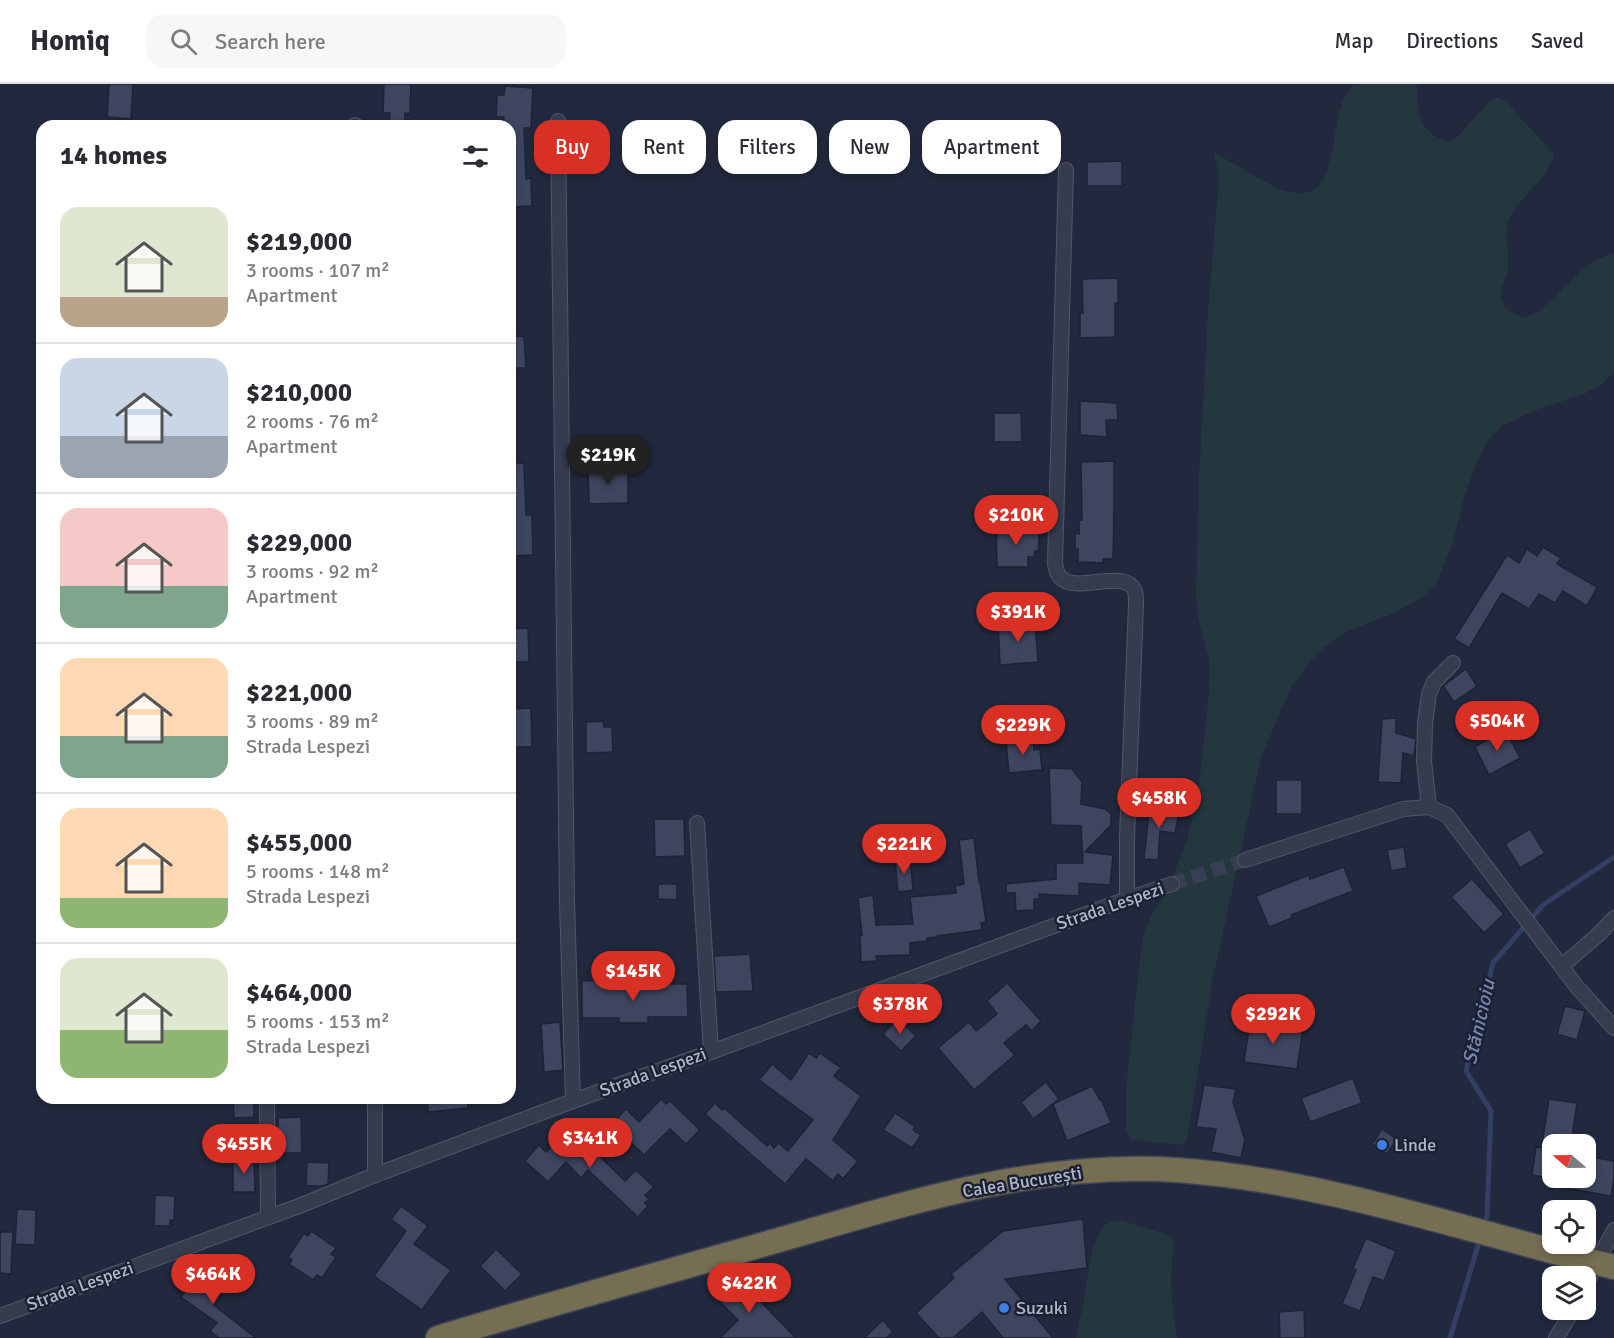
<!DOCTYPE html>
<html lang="en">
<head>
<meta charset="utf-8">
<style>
	:root { --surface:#fff; --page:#f7f7f7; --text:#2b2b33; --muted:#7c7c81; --line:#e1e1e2; --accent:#d93025 }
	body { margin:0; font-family:Signika,sans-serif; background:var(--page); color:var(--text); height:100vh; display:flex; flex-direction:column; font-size:22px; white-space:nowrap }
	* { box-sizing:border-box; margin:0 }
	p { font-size:20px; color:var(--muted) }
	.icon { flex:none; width:33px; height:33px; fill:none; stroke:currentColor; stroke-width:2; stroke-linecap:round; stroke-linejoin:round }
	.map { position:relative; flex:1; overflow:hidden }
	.drawer { position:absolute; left:36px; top:36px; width:480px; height:984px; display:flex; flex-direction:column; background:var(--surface); border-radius:18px; box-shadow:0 3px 9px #0003 }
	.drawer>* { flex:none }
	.top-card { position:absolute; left:534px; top:36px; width:570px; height:54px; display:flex; gap:12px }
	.needle { width:39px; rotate:290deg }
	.tools { position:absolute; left:1542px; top:1050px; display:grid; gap:12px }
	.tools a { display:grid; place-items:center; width:54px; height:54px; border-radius:12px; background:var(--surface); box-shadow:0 3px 9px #0003; font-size:30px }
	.price { position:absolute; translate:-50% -51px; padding:0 14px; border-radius:21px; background:var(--accent); color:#fff; font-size:20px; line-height:39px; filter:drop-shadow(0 2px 3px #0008) }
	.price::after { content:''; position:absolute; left:50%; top:36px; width:18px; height:14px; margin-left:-9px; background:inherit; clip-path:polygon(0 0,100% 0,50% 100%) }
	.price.selected { background:#222; color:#fff }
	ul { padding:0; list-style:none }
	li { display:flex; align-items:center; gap:18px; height:150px; padding:0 24px }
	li+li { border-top:2px solid var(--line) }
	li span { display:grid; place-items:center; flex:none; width:168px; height:120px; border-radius:18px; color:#555 }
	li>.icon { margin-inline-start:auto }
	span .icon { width:72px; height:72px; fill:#fffc; stroke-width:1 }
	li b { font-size:26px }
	h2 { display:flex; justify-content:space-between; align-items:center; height:72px; padding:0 24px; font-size:26px }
	.pill { padding:0 21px; border-radius:18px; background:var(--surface); box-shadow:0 3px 9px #0003; font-size:21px; line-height:54px }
	.pill.selected { background:var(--accent); color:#fff }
	header { display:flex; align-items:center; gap:36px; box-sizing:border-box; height:84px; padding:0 30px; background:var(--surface); border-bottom:2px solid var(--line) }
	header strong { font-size:28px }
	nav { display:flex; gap:33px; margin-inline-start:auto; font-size:21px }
	.search { width:420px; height:54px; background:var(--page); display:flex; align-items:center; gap:15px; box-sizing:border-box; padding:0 21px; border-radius:18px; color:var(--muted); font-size:22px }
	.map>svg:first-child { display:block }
	.green { fill:#24373f }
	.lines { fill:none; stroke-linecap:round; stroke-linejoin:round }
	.stream { stroke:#333f64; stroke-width:5 }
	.building { fill:#3e455f; stroke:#1d2335; stroke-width:1.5 }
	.street-tunnel { stroke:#383e53; stroke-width:14; stroke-dasharray:14 7; stroke-linecap:butt }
	.street-casing { stroke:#515769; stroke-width:16 }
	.highway-casing { stroke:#3e4456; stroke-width:27 }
	.street { stroke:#363c4e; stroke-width:14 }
	.highway { stroke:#756e53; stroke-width:24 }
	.shop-dot { fill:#3f7fe0; stroke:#1b2133; stroke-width:2 }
	.labels { text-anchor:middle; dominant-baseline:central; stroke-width:5; stroke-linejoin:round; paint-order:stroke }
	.street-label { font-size:18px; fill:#b2b7ca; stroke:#1b2133 }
	.poi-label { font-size:18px; fill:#b2b7ca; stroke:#1b2133; text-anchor:start }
	.water-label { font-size:20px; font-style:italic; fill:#7887b2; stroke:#1b2133 }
</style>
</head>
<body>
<header>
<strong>Homiq</strong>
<div class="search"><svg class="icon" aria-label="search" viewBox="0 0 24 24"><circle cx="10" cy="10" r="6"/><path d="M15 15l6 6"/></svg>Search here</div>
<nav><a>Map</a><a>Directions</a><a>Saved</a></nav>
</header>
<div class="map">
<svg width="1614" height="1254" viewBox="0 0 1614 1254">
	<rect width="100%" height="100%" fill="#22293e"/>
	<g class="green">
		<path d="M1354,0H1417C1417,28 1418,46 1446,58L1456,54L1491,16L1498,13L1506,18L1554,70C1548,96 1521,111 1510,133C1502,149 1510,166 1508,183C1507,193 1499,205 1501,214C1504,226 1515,230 1525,234L1535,229L1550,218L1588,181L1600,174L1614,169V287L1601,301L1584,310L1538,325L1502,342L1488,357L1478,375L1465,410L1452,461L1437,498L1421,514L1398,527L1346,548L1326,562L1314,573L1291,603L1261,673L1213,894L1187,1054L1185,1059L1178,1061L1132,1056L1126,1046V1004L1141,866L1145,846L1154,826L1167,808L1187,756L1199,701L1209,609L1210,587L1209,575L1198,534L1196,512L1199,394L1208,229L1219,93L1214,68C1235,80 1256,94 1278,104C1341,131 1328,48 1344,15C1346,10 1351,5 1354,0Z"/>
		<path d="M1120,1136L1171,1152C1177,1160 1173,1169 1172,1179C1169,1203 1174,1230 1177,1254H1076C1078,1243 1081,1232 1083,1221C1087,1201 1090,1158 1103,1143C1108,1137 1113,1137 1120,1136Z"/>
	</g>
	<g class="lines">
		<g class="stream">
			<path d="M1484,1143L1487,1132L1491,1027L1466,987L1493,879L1543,821L1614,773"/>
			<path d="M1450,1254L1480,1155"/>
		</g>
	</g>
	<g class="building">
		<path d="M109,0H133L131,35L107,33Z"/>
		<path d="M384,0H411L410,30L405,29V42H389L390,29H383Z"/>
		<path d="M505,2L533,4L531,44H524L526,95L531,94L532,122L510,123V42H503L504,33H496L497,11H504Z"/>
		<path d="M1122,77V102H1087V78Z"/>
		<path d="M1118,194V219H1115V253L1080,254V229H1083L1082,195Z"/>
		<path d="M524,252L526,284H510V253Z"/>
		<path d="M1080,317L1117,319L1118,336H1106L1107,353L1080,351Z"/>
		<path d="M994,329H1021L1022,358H994Z"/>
		<path d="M1114,377V425L1113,475H1103V479L1078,478V465H1075V449L1079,450V436H1082L1081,378Z"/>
		<path d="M524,379L526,431H532L533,471L510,472V380Z"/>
		<path d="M628,385V419L589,420L588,386Z"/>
		<path d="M996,442H1020V446H1039V466L1035,467L1034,473H1028V483H997Z"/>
		<path d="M1543,463L1561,474L1557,480L1597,503L1587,522L1563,507L1555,519L1539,510L1529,525L1502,509L1469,564L1454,555L1507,471L1519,479L1527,465L1537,472Z"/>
		<path d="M1035,537L1038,578L1000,581L998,539Z"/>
		<path d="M528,544L529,578H510V545Z"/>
		<path d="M1466,585L1477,602L1454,618L1443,602Z"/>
		<path d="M531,624L532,663H510V625Z"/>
		<path d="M1396,634V649L1416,655L1414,672L1403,669L1401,699L1378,698L1382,635Z"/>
		<path d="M603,637L604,643H612L613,668L586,669V638Z"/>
		<path d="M1505,645L1520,674L1489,691L1475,663Z"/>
		<path d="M1033,654L1034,666L1040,665L1042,686L1009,689L1006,657Z"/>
		<path d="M1049,684L1072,685L1082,698L1081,720L1105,725L1111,730V741L1085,768L1113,771L1110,801L1079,799V812L1039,810L1040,815H1034V826L1016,827L1015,809H1006V800L1056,795V779H1083L1081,742L1051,741Z"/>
		<rect x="1276" y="696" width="26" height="34"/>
		<path d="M1150,720L1162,721V724L1179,728L1175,749L1160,747L1158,776L1144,775Z"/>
		<path d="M654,735H684L685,772L655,773Z"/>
		<path d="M1530,745L1545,769L1520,784L1505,760Z"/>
		<path d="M974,754L979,798H980L986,838L981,839L982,846L937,852V853L927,854V857L910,859V871L876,872L877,877L861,878L860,851H862L858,814L873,811L876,841L913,840L910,813L956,809L955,802L964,800L959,756Z"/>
		<path d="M1404,763L1407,784L1391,787L1387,766Z"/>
		<path d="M910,774L913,806L898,808L895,776Z"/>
		<path d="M1344,783L1353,807L1291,831L1292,834L1269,843L1256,812L1309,791L1310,795Z"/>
		<path d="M1472,795L1504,830L1484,849L1451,813Z"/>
		<path d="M658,800H677V816L658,815Z"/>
		<path d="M750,870L753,907L716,908L714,872Z"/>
		<path d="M611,896V902L659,903V900H687L688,933H648V939H619V934H582V897Z"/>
		<path d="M1007,899L1041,937L1032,947L1026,941L1004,959L1015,971L974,1006L938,964L969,938L976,947L997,930L987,917Z"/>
		<path d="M1565,922L1585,927L1577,956L1557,950Z"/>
		<path d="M898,935L916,952L901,967L883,950Z"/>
		<path d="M1250,937L1303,944L1297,985L1244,978Z"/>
		<path d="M560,938L563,986L544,988L541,940Z"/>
		<path d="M809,969L816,974L820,969L841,984L834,992L861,1012L833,1056L858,1077L843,1095L838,1090L833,1097L806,1075L785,1100L705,1030L715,1019L722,1026L724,1024L767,1062L770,1059L774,1064L778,1059L788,1067L813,1036L759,996L772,980L791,996Z"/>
		<path d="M1353,994L1362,1019L1310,1038L1301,1014Z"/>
		<path d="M1046,998L1059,1015L1033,1035L1021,1018Z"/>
		<path d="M1204,1001L1236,1005L1233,1018L1245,1056L1241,1074L1211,1068L1216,1045L1196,1043Z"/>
		<path d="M1092,1002L1100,1016L1101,1015L1111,1039L1067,1057L1053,1020Z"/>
		<path d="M233,1014H254V1033L234,1034Z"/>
		<path d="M427,1014H468V1024L428,1028Z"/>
		<path d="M661,1015L666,1020L670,1017L700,1046L686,1060L670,1045L644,1071L612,1040L626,1025L639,1038Z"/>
		<path d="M1549,1015L1577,1019L1571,1060H1542Z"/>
		<path d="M895,1029L915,1042L913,1046L921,1051L912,1064L883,1046Z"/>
		<path d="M301,1033L302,1069H278V1034Z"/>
		<path d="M574,1041L596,1063L593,1066L625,1097L636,1086L654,1103L645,1111L649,1115L645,1119L648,1122L638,1133L588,1086L581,1094L566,1078L548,1098L525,1077L539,1061L546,1068Z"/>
		<path d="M1382,1045L1397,1055L1387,1070L1372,1060Z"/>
		<path d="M1536,1063L1552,1065V1094H1586V1072L1614,1077V1094L1611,1112L1548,1101V1094H1550L1532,1091Z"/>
		<path d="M254,1074L255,1108H233V1075Z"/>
		<path d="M307,1078L329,1079L328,1100L324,1102H306Z"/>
		<path d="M155,1111L175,1112L174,1137L170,1136V1142H154Z"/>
		<path d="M401,1122L428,1142L414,1160L451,1186L422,1226L374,1192L406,1147L391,1135Z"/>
		<path d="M17,1125L36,1126L35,1161L15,1160Z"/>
		<path d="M1083,1135L1087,1184L1005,1195L1053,1254H1003L982,1228L953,1254H939L916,1229L954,1194L951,1190L1003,1147Z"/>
		<path d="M311,1147L336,1164L331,1170L336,1173L322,1194L317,1191L313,1196L289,1180L292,1176L288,1173L304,1149L308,1152Z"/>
		<path d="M0,1148H13L11,1190L0,1189Z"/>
		<path d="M1366,1154L1396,1167L1384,1197L1373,1193L1360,1227L1342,1220L1356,1186L1353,1184Z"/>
		<path d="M496,1165L522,1190L505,1207L480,1182Z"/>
		<path d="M202,1184L227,1202L214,1221L256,1254H219L210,1247L217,1239L181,1213Z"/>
		<path d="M735,1191L796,1254H720L738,1236L714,1212Z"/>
		<path d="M1304,1226L1305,1254H1280L1279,1228Z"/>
		<path d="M883,1236L893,1248L886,1254H864Z"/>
	</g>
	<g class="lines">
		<path class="street-tunnel" d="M1172,800L1245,776"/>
		<defs>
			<g id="street">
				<path d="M558,37L567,817L573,1017"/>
				<path d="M355,42V41"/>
				<path d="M1066,86L1055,480C1056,484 1057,490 1060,493C1077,511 1124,483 1135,507C1136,511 1136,517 1136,521L1127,753V815"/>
				<path d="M1429,723L1424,677L1425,640L1429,610L1434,598L1453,579"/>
				<path d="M697,739L711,968"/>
				<path d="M1245,776L1403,725L1429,723L1447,731L1577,903L1614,944"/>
				<path d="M1562,882L1598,851L1614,834"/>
				<path d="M267,1014L268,1133"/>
				<path d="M375,1014V1091"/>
				<path d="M1586,1202L1596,1179L1614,1146"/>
				<path d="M0,1232L299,1122L375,1091L573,1017L711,968L1127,815L1172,800"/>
				<path d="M1556,1254L1573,1226"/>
			</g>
			<path id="highway" d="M438,1254C546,1221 656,1191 765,1160C898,1122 1036,1076 1176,1086C1324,1096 1470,1148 1614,1183"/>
		</defs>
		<use href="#street" class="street-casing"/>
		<use href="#highway" class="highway-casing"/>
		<use href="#street" class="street"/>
		<use href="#highway" class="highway"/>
	</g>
	<g class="shop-dot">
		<circle cx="1382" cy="1061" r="6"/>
		<circle cx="1004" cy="1224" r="6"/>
	</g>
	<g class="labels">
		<g class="street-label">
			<text transform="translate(1110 822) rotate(-19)">Strada Lespezi</text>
			<text transform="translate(653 988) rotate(-20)">Strada Lespezi</text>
			<text transform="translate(1022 1098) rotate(-9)">Calea București</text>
			<text transform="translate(80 1202) rotate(-20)">Strada Lespezi</text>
		</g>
		<g class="poi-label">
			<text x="1394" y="1061">Linde</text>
			<text x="1016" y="1224">Suzuki</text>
		</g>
		<g class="water-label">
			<text transform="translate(1479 938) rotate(-77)">Stănicioiu</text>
		</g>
	</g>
</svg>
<div class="tools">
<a><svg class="needle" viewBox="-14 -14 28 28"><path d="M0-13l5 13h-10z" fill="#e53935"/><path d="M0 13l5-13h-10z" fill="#7c7c81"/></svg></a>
<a><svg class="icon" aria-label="locate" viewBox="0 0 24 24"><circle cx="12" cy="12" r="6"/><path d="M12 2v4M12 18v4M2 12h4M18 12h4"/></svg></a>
<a><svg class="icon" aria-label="layers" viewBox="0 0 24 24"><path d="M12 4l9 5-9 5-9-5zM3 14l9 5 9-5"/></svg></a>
</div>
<b class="price selected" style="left:608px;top:402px">$219K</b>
<b class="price" style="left:1016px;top:462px">$210K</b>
<b class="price" style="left:1018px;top:559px">$391K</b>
<b class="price" style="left:1497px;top:668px">$504K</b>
<b class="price" style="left:1023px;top:672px">$229K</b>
<b class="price" style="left:1159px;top:745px">$458K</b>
<b class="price" style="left:904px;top:791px">$221K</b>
<b class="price" style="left:633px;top:918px">$145K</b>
<b class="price" style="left:900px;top:951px">$378K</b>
<b class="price" style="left:1273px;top:961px">$292K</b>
<b class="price" style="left:590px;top:1085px">$341K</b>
<b class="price" style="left:244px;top:1091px">$455K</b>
<b class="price" style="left:213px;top:1221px">$464K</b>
<b class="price" style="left:749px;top:1230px">$422K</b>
<div class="top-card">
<a class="pill selected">Buy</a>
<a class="pill">Rent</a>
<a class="pill">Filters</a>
<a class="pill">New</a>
<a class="pill">Apartment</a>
</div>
<section class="drawer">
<h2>14 homes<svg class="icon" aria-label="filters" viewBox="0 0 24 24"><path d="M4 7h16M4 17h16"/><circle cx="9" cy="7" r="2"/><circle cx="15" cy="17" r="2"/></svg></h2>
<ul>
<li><span style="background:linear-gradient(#dfe7d0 75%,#b9a48a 0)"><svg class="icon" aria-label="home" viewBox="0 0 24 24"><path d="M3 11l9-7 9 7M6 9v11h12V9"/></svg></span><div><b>$219,000</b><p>3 rooms · 107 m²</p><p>Apartment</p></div></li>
<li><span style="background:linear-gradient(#c9d6e8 65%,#9aa5b1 0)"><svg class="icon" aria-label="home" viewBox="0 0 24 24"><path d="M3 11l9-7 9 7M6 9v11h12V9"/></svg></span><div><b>$210,000</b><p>2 rooms · 76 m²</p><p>Apartment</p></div></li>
<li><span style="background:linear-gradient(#f6c9c9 65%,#7fa58c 0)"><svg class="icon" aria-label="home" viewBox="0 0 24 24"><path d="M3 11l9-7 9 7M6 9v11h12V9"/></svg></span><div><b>$229,000</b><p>3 rooms · 92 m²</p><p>Apartment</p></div></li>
<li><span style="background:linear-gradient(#ffd9b3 65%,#7fa58c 0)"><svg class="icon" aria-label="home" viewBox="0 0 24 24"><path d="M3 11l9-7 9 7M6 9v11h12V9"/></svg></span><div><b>$221,000</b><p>3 rooms · 89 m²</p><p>Strada Lespezi</p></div></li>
<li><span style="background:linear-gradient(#ffd9b3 75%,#8fb573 0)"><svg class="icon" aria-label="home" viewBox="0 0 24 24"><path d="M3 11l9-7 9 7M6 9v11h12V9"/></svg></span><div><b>$455,000</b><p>5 rooms · 148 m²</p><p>Strada Lespezi</p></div></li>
<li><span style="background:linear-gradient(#dfe7d0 60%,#8fb573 0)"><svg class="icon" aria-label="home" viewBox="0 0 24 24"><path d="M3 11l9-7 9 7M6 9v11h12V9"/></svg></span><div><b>$464,000</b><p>5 rooms · 153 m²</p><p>Strada Lespezi</p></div></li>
</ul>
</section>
</div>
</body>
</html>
